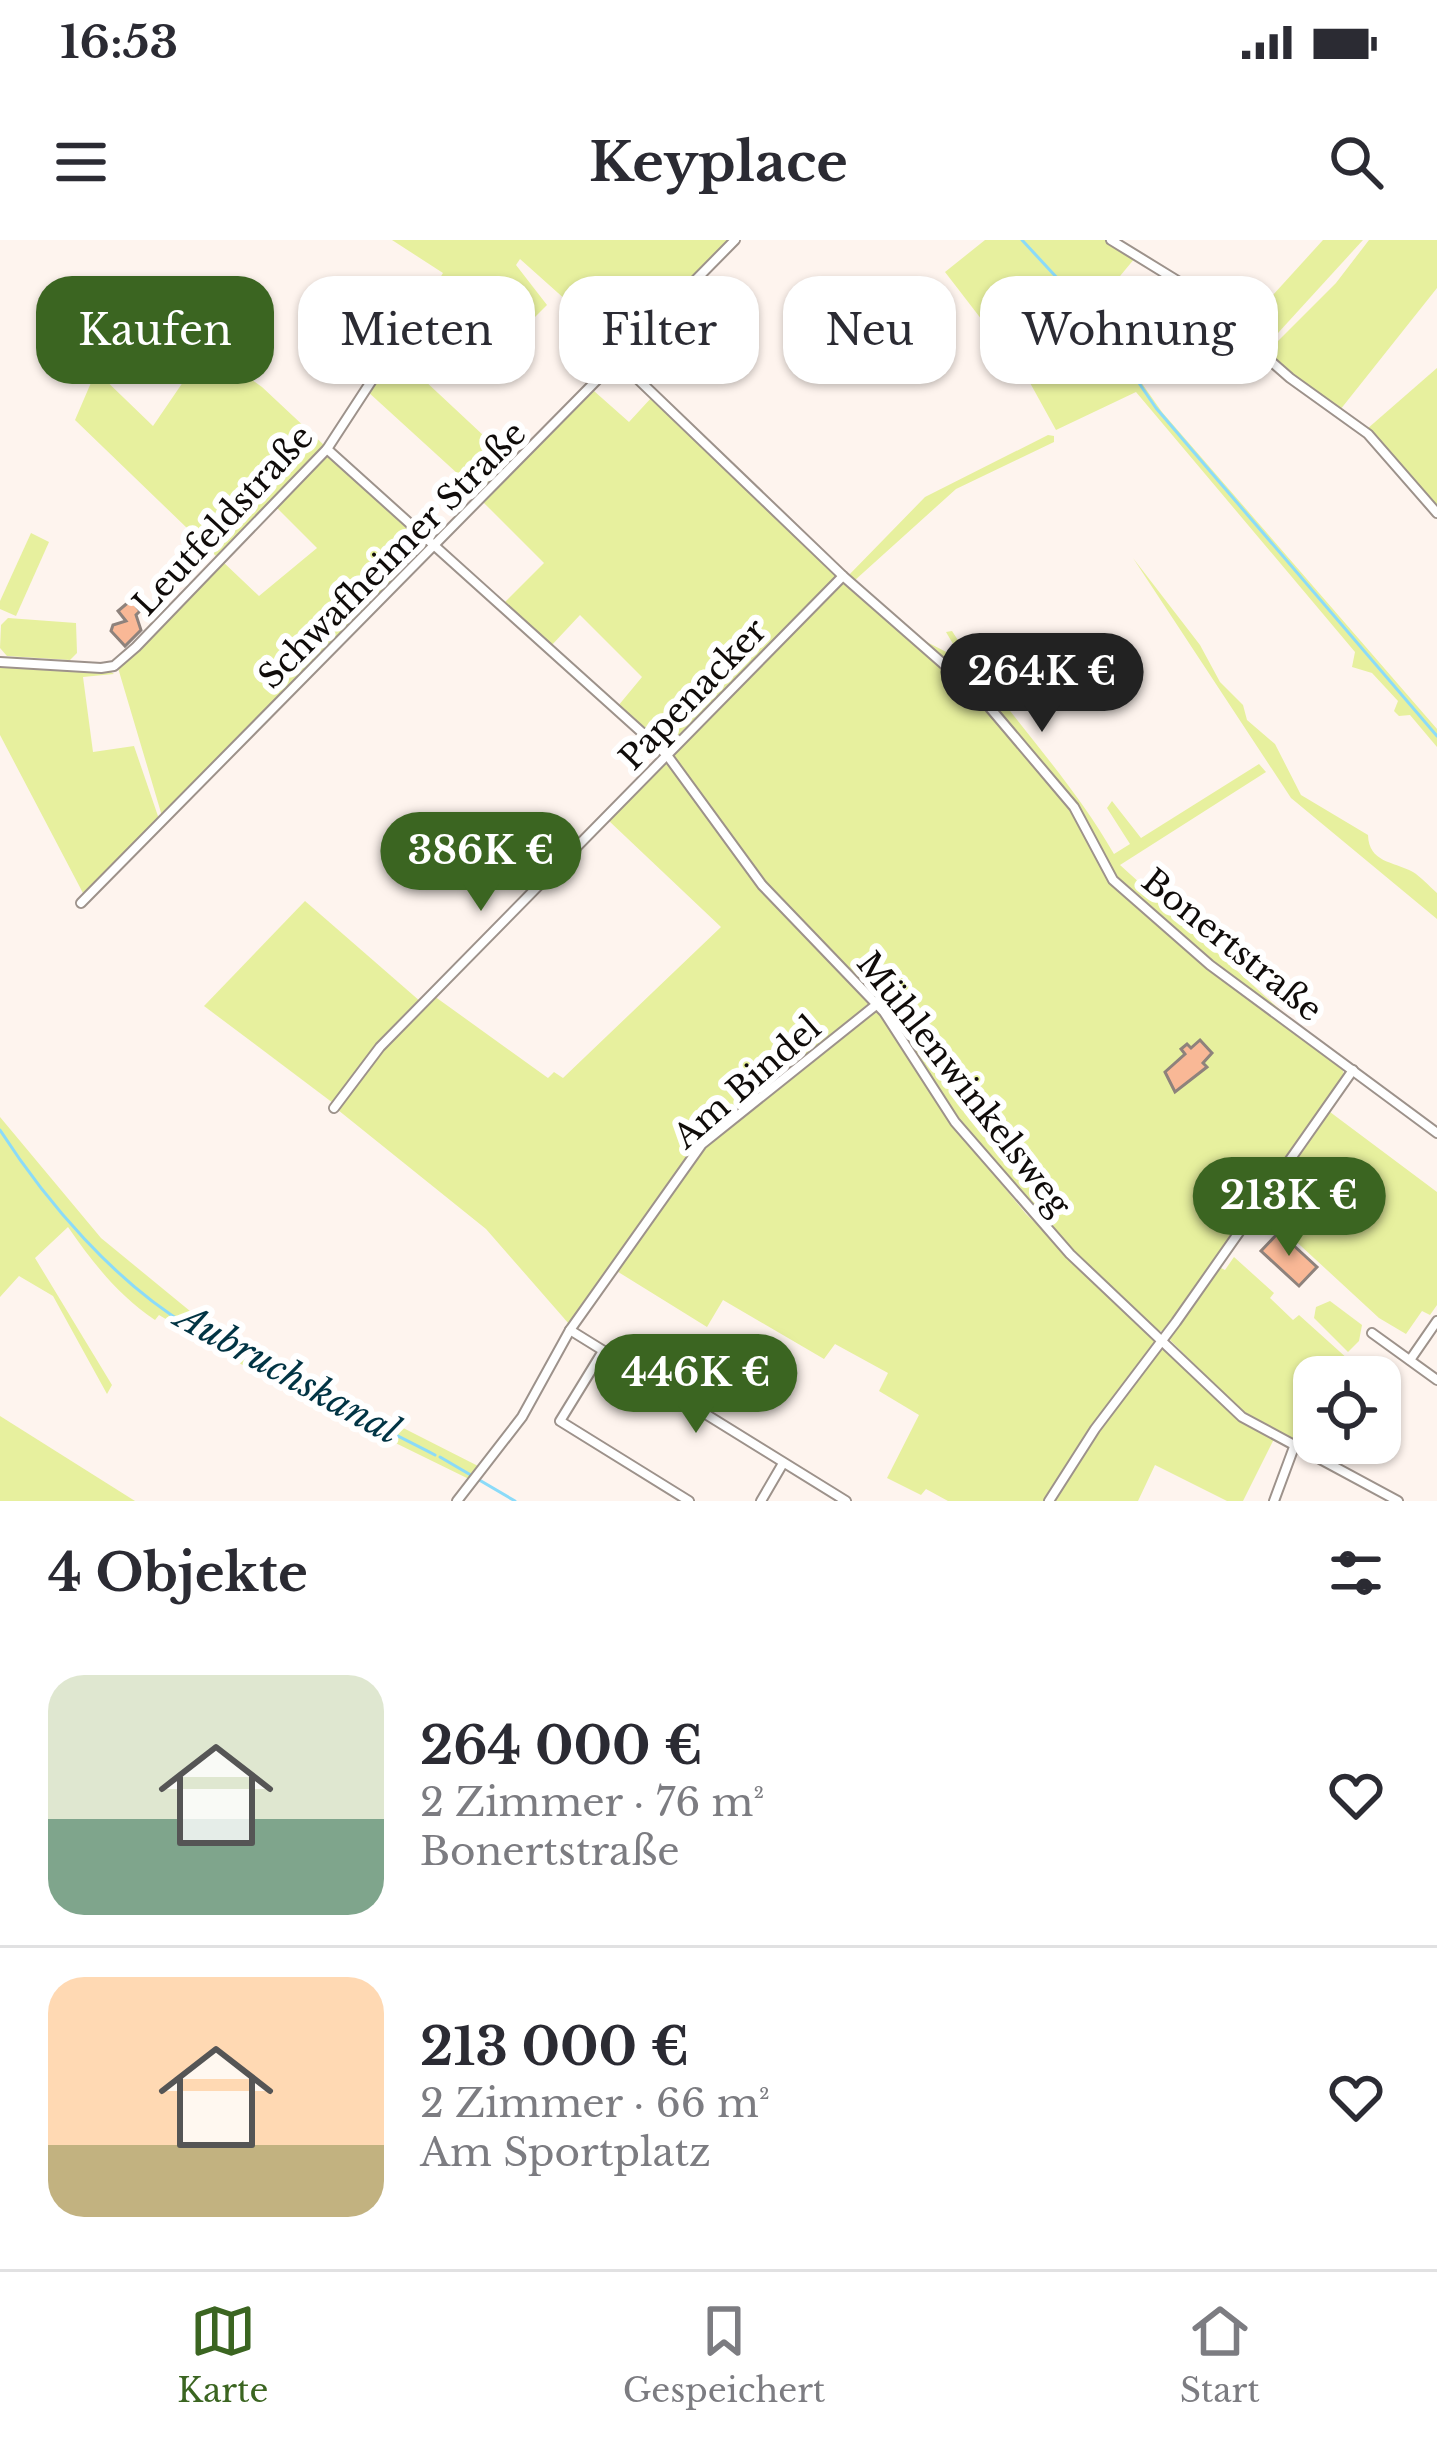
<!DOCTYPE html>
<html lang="de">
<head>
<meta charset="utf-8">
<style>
	:root { --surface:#fff; --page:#f7f7f7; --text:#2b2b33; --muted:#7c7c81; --line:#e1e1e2; --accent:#3b6521 }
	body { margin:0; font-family:"Libre Baskerville",serif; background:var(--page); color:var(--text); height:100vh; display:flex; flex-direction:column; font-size:45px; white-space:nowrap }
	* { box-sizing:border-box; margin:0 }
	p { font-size:39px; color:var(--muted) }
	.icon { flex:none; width:66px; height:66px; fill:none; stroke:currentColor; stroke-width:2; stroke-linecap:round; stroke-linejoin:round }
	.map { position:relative; height:1261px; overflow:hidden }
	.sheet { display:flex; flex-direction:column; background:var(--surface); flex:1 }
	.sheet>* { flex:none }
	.hud { position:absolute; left:36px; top:36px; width:1365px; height:108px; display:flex; gap:24px }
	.fabs { position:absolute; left:1293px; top:1116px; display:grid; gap:24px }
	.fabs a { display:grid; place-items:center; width:108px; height:108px; border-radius:24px; background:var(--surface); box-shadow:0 3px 9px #0004; font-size:60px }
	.price { position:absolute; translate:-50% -102px; padding:0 27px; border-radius:42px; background:var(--accent); color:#fff; font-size:39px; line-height:78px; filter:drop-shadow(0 3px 6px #0008) }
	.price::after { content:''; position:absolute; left:50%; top:72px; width:36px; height:27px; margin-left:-18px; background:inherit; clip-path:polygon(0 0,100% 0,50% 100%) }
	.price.on { background:#222; color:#fff }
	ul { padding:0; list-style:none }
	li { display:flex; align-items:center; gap:36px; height:300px; padding:0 48px }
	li+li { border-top:3px solid var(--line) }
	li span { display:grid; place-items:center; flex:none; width:336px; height:240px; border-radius:36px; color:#555 }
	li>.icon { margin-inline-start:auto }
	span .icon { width:144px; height:144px; fill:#fffc; stroke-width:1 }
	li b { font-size:51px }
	h2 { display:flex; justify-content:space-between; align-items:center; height:144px; padding:0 48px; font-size:51px }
	.chip { padding:0 42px; border-radius:36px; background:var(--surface); box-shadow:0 3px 9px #0004; font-size:42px; line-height:108px }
	.chip.on { background:var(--accent); color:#fff }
	.status { display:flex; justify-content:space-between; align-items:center; height:84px; padding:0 60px; background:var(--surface); direction:ltr }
	.status svg { height:33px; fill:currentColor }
	header { display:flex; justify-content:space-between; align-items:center; height:156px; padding:0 48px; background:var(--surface); font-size:54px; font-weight:700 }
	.tabs { display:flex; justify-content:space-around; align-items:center; height:168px; border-top:3px solid var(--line); background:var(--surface); font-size:33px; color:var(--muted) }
	.tabs a { display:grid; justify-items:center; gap:6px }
	.tabs .on { color:var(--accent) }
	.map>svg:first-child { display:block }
	.green { fill:#e7f09e }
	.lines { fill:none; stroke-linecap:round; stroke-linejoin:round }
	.stream { stroke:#8bdbf9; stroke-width:3 }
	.building { fill:#f9b896; stroke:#8e827c; stroke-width:3 }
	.minor-casing { stroke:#9d928b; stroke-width:12 }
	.minor { stroke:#fff; stroke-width:8 }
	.labels { text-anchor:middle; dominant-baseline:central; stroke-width:12; stroke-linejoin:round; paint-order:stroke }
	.street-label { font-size:33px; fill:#100c0a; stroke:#fff }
	.water-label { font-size:36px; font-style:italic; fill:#013444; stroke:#fff }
</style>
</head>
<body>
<div class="status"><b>16:53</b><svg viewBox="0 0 49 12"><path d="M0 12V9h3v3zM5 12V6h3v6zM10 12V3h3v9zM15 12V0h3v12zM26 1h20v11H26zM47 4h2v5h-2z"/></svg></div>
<header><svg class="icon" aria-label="menu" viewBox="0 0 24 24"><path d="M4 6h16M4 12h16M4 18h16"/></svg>Keyplace<svg class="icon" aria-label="search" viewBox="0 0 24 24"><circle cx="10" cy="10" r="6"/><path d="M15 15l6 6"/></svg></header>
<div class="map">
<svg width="1437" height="1261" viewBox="0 0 1437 1261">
	<rect width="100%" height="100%" fill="#fef4ee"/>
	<g class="green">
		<path d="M392,0H731L623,111L520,19L516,25L547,65L492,120L427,59L443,33Z"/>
		<path d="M985,0H1107L1135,18L1091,71L1162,172L1437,489V507L1410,475L1399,476L1394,471L1398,461L1372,433L1352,427L1355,412L1136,152L1056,190L1029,141L945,32Z"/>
		<path d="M1323,0H1363L1266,106L1260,107L1241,90Z"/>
		<path d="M1369,0H1437V48L1340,170L1275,123L1271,108L1336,43Z"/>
		<path d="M415,77L449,111L423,139L513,223L481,255L367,151Z"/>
		<path d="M207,107L262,147L325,206L216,316L75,180L96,131L153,186Z"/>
		<path d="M1437,128V266L1367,189Z"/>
		<path d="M594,151L629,182L652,157L835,332L837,342H845L953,429L921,399L954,416L956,409L946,392L952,391C1002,469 1068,534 1114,614L1130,604L1107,568L1112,561L1141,598L1259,524L1266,532L1120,625L1341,825L1345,837L1164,1091H1157L1051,990L987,918L877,760L699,902L569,1084L486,989L338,870L379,811L434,756L548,838L554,832L563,838L721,687L608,580L822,357L667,509L618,466L642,437L580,375L550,407L502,365L544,323L482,261Z"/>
		<path d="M1048,195L1054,196V202L956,249L854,341L847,337L925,257Z"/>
		<path d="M322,216L334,219L428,309L162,576L118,428L221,320L259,356L317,308L274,265Z"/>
		<path d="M31,293L49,302L16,376L0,369V361Z"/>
		<path d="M1133,318L1200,405L1220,442L1243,465L1247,480L1275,504L1301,555L1368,595C1369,623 1393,621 1413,632C1421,637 1429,646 1437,653V679L1291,558Z"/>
		<path d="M8,378L76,383L77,413L70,420L7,416L0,408L1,385Z"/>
		<path d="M0,425L108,430L114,434L83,437L93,512L134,506L159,579L84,655L0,495Z"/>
		<path d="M305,661L421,762L333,863L204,766Z"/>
		<path d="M870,771L879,772L958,891L1026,974L1240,1180L1274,1199L1243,1261H1227L1155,1225L1138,1261H1053L1101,1182L1096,1179L1044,1261H948L926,1249L921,1255L887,1238L919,1175L879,1151L888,1133L835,1104L824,1119L723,1060L707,1087L615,1030L705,905Z"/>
		<path d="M1330,872L1437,952V1065L1430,1075L1422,1071L1406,1094L1379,1078L1262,970Z"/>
		<path d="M0,877L101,998L218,1094L482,1228L473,1241L271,1142L159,1075L155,1080C118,1055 93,1023 68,987L35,1018L112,1145L107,1154L53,1056L19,1036L0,1057Z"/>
		<path d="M1234,1017L1274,1053L1270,1058L1293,1080L1299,1075L1349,1120L1336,1137H1314V1169L1294,1201L1243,1172L1168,1098L1219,1027L1225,1030Z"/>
		<path d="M1330,1061L1362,1085L1359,1101L1348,1112L1314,1078L1316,1067Z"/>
		<path d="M0,1176L135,1261H0Z"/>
	</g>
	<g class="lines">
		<g class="stream">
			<path d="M1022,0L1096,80L1156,168L1437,496"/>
			<path d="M0,890C47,963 115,1042 190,1087C269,1134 354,1173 435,1215"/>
			<path d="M440,1217L515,1261"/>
		</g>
	</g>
	<g class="building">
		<path d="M131,360L140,371L136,375L141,390L125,406L111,391L113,385L126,381L118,371Z"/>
		<path d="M1200,800L1212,813L1203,823L1207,827L1175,852L1165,832L1185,814L1181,809L1187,804L1191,808Z"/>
		<path d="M1279,992L1317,1027L1299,1046L1261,1011Z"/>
	</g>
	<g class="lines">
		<defs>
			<g id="minor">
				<path d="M1111,0L1181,43L1290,138L1368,194L1437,273"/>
				<path d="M619,121L843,336L980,456L1074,567L1113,640L1210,725L1437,893"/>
				<path d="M327,209L667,515L762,645L884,772L955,882L1070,1014L1242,1177L1398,1261"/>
				<path d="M0,422L101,428L114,426L136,407L327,209L421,65"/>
				<path d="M81,663L735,0"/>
				<path d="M334,868L380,807L843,336"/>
				<path d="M570,1090L846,1261"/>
				<path d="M1372,1093L1437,1140"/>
				<path d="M603,1111L560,1181L689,1261"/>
				<path d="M1410,1120L1437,1081"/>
				<path d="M457,1261L522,1177L570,1090L702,904L876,765"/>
				<path d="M761,1261L782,1225"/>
				<path d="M1049,1261L1095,1189L1176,1082L1353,830"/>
				<path d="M1274,1261L1294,1207"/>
			</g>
		</defs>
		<use href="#minor" class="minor-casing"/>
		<use href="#minor" class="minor"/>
	</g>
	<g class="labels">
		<g class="street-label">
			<text transform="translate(223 280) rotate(-47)">Leutfeldstraße</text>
			<text transform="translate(392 315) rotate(-45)">Schwafheimer Straße</text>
			<text transform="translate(693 454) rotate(-46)">Papenacker</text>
			<text transform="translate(1232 705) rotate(39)">Bonertstraße</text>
			<text transform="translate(747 842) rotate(-41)">Am Bindel</text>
			<text transform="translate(964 844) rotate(52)">Mühlenwinkelsweg</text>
		</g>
		<g class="water-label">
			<text transform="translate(288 1134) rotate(29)">Aubruchskanal</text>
		</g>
	</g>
</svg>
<div class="fabs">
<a><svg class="icon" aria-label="locate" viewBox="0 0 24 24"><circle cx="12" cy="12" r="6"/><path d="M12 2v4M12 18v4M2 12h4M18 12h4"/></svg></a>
</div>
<b class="price on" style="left:1042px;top:495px">264K €</b>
<b class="price" style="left:481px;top:674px">386K €</b>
<b class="price" style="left:1289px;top:1019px">213K €</b>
<b class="price" style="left:696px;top:1196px">446K €</b>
<div class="hud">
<a class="chip on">Kaufen</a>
<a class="chip">Mieten</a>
<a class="chip">Filter</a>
<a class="chip">Neu</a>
<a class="chip">Wohnung</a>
</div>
</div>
<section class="sheet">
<h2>4 Objekte<svg class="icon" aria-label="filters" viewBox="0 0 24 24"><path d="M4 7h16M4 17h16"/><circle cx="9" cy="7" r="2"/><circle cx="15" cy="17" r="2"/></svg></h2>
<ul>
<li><span style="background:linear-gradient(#dfe7d0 60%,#7fa58c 0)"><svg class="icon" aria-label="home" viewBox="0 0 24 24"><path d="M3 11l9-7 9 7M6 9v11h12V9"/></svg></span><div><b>264 000 €</b><p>2 Zimmer · 76 m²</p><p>Bonertstraße</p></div><svg class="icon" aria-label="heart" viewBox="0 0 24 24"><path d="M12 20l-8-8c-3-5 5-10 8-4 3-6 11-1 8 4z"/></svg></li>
<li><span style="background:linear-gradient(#ffd9b3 70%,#c2b280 0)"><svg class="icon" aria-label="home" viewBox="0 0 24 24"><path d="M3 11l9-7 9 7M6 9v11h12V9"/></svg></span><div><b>213 000 €</b><p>2 Zimmer · 66 m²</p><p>Am Sportplatz</p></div><svg class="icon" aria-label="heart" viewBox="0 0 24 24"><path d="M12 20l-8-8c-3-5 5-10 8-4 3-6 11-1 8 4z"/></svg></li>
</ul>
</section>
<nav class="tabs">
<a class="on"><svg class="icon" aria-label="map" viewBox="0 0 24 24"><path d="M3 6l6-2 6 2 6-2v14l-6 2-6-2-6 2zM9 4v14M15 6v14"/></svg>Karte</a>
<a><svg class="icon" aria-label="saved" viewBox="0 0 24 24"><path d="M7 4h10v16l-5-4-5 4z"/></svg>Gespeichert</a>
<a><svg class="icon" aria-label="home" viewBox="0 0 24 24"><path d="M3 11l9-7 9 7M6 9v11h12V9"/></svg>Start</a>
</nav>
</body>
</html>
